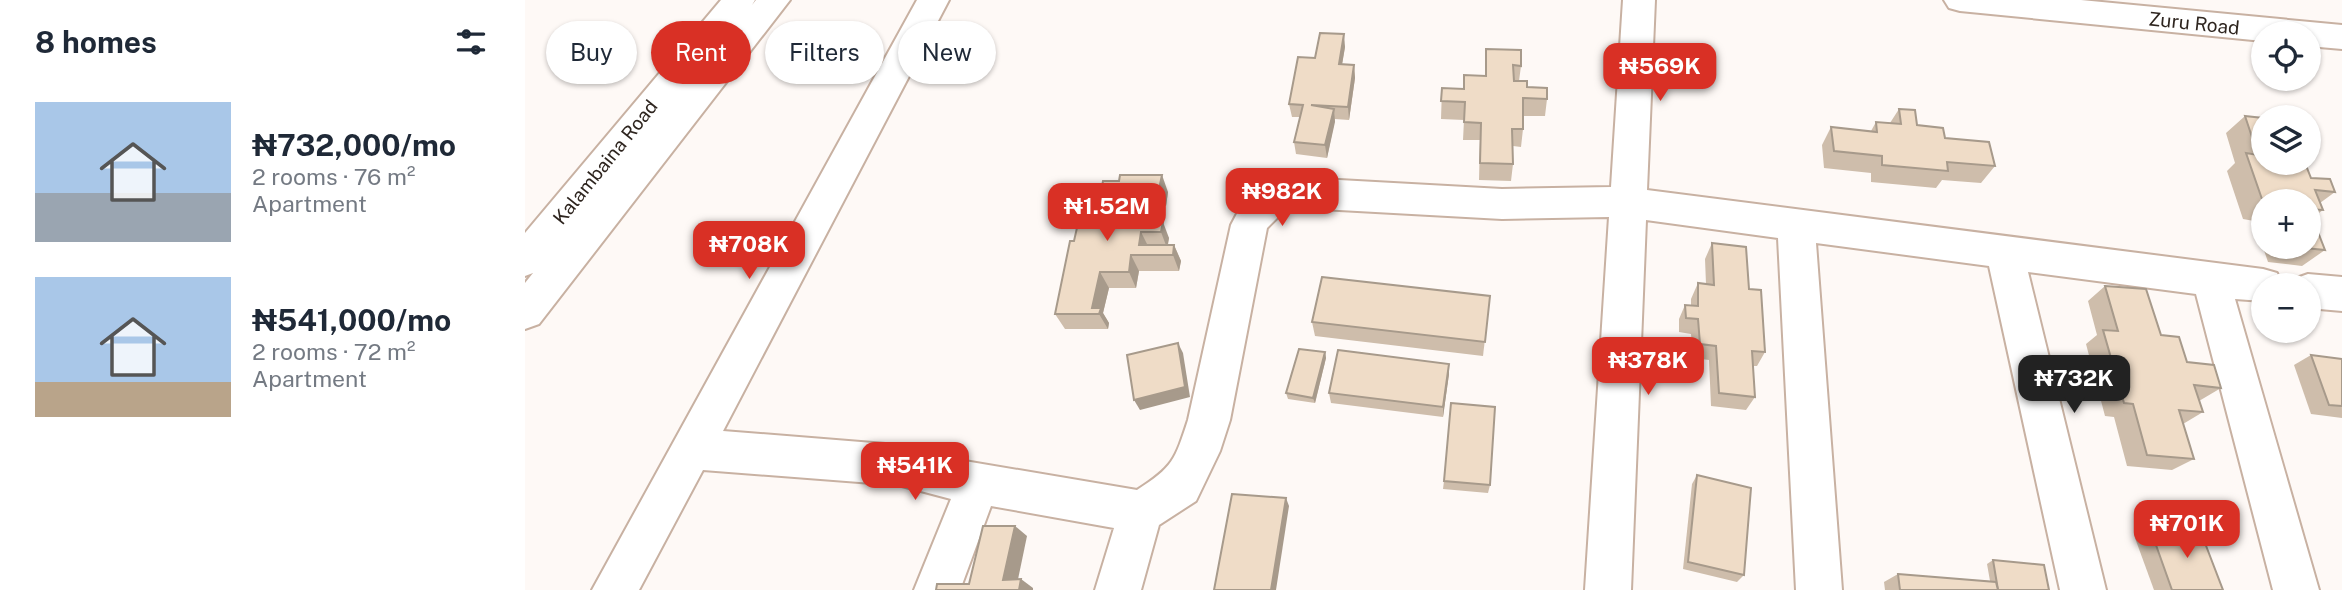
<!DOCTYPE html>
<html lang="en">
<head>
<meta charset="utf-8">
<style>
	:root { --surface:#fff; --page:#f6f6f7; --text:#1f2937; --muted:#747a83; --accent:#d93025 }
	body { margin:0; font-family:"Public Sans",sans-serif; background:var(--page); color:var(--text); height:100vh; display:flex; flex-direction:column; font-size:26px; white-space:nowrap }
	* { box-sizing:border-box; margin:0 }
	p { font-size:23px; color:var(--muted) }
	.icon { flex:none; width:38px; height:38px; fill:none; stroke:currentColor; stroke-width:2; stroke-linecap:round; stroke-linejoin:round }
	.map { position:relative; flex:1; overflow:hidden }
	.sheet { display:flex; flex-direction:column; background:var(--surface); width:525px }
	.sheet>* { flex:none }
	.hud { position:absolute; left:21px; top:21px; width:665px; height:63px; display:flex; gap:14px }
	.controls { position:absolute; left:1726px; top:21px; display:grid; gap:14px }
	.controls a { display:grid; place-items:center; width:70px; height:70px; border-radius:50%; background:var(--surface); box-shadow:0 2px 5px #0004; font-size:35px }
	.price { position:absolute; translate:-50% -60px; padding:0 16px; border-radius:14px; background:var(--accent); color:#fff; font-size:23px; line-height:46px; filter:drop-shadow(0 2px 4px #0008) }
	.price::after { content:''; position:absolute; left:50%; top:42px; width:21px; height:16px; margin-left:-10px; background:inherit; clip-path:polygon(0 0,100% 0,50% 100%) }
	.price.current { background:#222; color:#fff }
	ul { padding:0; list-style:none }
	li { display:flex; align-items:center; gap:21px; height:175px; padding:0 35px }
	li span { display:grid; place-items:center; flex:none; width:196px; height:140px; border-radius:0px; color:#555 }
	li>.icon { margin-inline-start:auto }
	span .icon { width:84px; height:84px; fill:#fffc; stroke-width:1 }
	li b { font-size:30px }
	h2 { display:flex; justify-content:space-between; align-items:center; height:84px; padding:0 35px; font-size:30px }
	.pill { padding:0 24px; border-radius:32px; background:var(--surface); box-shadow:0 2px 5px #0004; font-size:24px; line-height:63px }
	.pill.current { background:var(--accent); color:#fff }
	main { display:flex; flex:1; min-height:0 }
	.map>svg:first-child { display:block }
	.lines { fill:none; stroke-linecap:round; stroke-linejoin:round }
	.minor-casing { stroke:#c8b1a2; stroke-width:4 }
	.secondary-casing { stroke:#c8b1a2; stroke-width:4 }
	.minor { fill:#fff; fill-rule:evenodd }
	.secondary { fill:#fff; fill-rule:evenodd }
	.wall { fill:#cebdab; fill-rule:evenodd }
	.shaded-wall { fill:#a79a8b }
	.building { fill:#efdcc7; stroke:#a79a8b; stroke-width:2 }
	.labels { text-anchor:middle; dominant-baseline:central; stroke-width:5; stroke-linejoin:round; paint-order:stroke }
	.street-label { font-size:19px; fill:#2e251f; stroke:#fff }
</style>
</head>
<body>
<main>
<section class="sheet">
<h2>8 homes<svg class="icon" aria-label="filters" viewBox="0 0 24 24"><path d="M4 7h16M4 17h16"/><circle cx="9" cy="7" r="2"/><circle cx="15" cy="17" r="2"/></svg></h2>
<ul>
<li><span style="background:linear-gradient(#a9c7e8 65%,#9aa5b1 0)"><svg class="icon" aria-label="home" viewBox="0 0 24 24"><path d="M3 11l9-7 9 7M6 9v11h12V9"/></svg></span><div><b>₦732,000/mo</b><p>2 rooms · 76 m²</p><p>Apartment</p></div></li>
<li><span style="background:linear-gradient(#a9c7e8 75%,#b9a48a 0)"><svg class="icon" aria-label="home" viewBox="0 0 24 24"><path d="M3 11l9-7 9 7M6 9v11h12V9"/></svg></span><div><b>₦541,000/mo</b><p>2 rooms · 72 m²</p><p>Apartment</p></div></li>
</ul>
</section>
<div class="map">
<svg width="1817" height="590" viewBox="0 0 1817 590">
	<rect width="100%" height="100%" fill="#fef9f6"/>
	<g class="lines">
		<defs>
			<g id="minor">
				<path d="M392,0H424L198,431L373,445L422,458L612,490C648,467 650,460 663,420L706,225L716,206L733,189L778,178L977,189L1086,187L1098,0H1130L1122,190L1738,269L1752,273L1757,285H1738V301L1710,299L1794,590H1748L1671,294L1503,272L1581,590H1535L1464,266L1291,243L1317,590H1271L1253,238L1121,220L1106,590H1060L1084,217L977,219L778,208L759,211L742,228L705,420L695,451L671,501L634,525L616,590H570L589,528L466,506L435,590H389L426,499L373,485L178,470L114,590H67Z"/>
				<path d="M1419,0H1556L1817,25V49L1783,46V33H1738V41L1435,11L1424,8Z"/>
				<path d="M1783,274L1817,277V311L1783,308V285H1767L1769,279Z"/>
			</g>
			<path id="secondary" d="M196,0H230L227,5L231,0H265L14,324L0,329V283L8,273L0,276V233Z"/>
		</defs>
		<use href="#minor" class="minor-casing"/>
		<use href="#secondary" class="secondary-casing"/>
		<use href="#minor" class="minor"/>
		<use href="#secondary" class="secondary"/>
	</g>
	<g class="wall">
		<path d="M820,47L817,64L829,65L830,78L824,120L810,119L802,158L771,154L769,142L775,117H767L764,104L790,58Z"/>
		<path d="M961,49L996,66L994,81L1002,87L1022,99L1020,116H998V129L996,147L988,146V164L986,181L954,180L955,140H938L939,120L916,119L917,88L939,89L960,76Z"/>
		<path d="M1374,109L1392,125L1420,138L1470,166L1456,183L1417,180L1411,188L1346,182V173L1299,168L1297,145L1306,127L1346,131L1351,122L1365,123Z"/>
		<path d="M1720,116L1738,163L1786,178L1810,192L1795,203L1798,210L1787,218L1800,250L1777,266L1743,262L1729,221L1718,219L1702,171L1710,163L1701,133ZM1738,201H1783V247H1738Z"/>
		<path d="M595,175L643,192L641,206H628L632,215L631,222L644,238L643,245H649L656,261L654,271H614L611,288H584L578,313L584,323L583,329H540L530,314L549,241L571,219L594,181Z"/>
		<path d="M1187,243L1224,289L1240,352L1232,366H1228L1230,397L1221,410L1186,406L1184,360L1168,358L1166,334L1154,332V319L1160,305H1166V299L1173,283L1181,284L1180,259Z"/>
		<path d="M1580,286L1636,335L1662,362L1696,388L1674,401L1678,412L1658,424L1669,459L1647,470L1602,466L1589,417L1580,416L1561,344L1572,335L1563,301Z"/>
		<path d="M965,296L958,356L790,336L787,322Z"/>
		<path d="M800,352L801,358L790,403L763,399L761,393Z"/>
		<path d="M1786,355L1817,359V418L1786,414L1769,365Z"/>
		<path d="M924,374L918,417L806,403L804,393Z"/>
		<path d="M1172,475L1219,575L1212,582L1158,569L1167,484Z"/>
		<path d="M919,481L965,485L963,493L918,489Z"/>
		<path d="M1626,531L1698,590H1629L1610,538Z"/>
		<path d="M1468,560L1524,590H1360L1359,582L1373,574L1465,581L1462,564Z"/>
	</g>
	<g class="shaded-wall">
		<path d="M819,34L820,47L815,77L814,64Z"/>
		<path d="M829,65L830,78L824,120L823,107Z"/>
		<path d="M809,109L810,122L802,158L800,145Z"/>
		<path d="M637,175L643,192L641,206L634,189Z"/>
		<path d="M608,189L615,206L606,198Z"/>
		<path d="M625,198L632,215L631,225L624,208Z"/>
		<path d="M598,209L605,225L595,222Z"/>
		<path d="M638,222L644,238L642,248L636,232Z"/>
		<path d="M616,232L624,248L614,245Z"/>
		<path d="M649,245L656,261L654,271L648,255Z"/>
		<path d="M606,255L614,271L611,288L604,272Z"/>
		<path d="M575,272L584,288L578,313L584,323L583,329L574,314L567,308Z"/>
		<path d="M653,343L658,353L665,397L615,410L609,400Z"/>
		<path d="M800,352L801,358L790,403L788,398Z"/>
		<path d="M924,364V374L918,417V407Z"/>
		<path d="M761,498L764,506L751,590H746Z"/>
		<path d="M490,526L502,536L491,589L478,580Z"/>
		<path d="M496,579L508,588V590H494Z"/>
	</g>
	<g class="building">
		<path d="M795,33L819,34L814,64L829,65L823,107L786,105L809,109L800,145L769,142L778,105L764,104L773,57L790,58Z"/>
		<path d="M961,49L996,50V66L988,65L989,81H1002V87L1022,88V99L998,98V129H987L988,164L955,163L956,123L939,122L940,102L916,101L917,88L939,89V75L961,76Z"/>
		<path d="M1374,109L1390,110L1392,125L1418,128L1420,138L1464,142L1470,166L1422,162L1423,171L1357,165V156L1309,151L1306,127L1352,132L1351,122L1376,124Z"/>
		<path d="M1720,116L1738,118V163H1780L1786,178L1805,179L1810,192L1790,190L1798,210L1784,209L1800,250L1770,247H1783V201H1738V202L1721,153L1733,155Z"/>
		<path d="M595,175H637L634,189H608L606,198H625L624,208L598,209L595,222H638L636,232H616L614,245H649L648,255H606L604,272H575L567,308H576L574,314H530L545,241H549L554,219H571L578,181H594Z"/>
		<path d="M1187,243L1221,247L1224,289L1236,290L1240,352L1227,351L1230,397L1194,393L1191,346L1175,344L1173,319L1161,318L1160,305L1173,306V283L1189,285Z"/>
		<path d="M797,277L965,296L960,342L787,322Z"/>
		<path d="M1580,286L1621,289L1636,335L1654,337L1662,362L1689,365L1696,388L1669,385L1678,412L1654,410L1669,459L1622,455L1608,404L1599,403L1578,330L1593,331Z"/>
		<path d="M653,343L660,387L609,400L602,355Z"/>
		<path d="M774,349L800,352L788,398L761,393Z"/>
		<path d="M813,350L924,364L918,407L804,393Z"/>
		<path d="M1786,355L1817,359V406L1804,405Z"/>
		<path d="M926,403L970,407L965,485L919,481Z"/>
		<path d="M1172,475L1226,488L1219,575L1163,562Z"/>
		<path d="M707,494L761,498L746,590H689Z"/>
		<path d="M458,526H490L478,580L496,579L494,590H411L412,584H444Z"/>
		<path d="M1675,530L1698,590H1647L1626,531Z"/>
		<path d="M1468,560L1519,565L1524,590H1473Z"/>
		<path d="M1373,574L1471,582L1473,590H1375Z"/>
	</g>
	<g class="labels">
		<g class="street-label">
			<text transform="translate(1669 23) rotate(6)">Zuru Road</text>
			<text transform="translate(80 162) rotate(-51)">Kalambaina Road</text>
		</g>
	</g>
</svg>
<div class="controls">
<a><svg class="icon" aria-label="locate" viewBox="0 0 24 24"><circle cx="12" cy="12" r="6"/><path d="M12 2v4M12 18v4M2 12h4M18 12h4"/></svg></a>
<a><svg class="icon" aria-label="layers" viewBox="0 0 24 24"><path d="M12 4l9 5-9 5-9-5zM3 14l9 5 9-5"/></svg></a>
<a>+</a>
<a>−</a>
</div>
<b class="price" style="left:1135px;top:103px">₦569K</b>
<b class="price" style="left:757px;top:228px">₦982K</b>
<b class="price" style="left:582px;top:243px">₦1.52M</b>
<b class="price" style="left:224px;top:281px">₦708K</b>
<b class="price" style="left:1123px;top:397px">₦378K</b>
<b class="price current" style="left:1549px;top:415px">₦732K</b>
<b class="price" style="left:390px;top:502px">₦541K</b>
<b class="price" style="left:1662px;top:560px">₦701K</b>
<div class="hud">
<a class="pill">Buy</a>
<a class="pill current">Rent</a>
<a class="pill">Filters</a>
<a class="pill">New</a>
</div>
</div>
</main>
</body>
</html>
